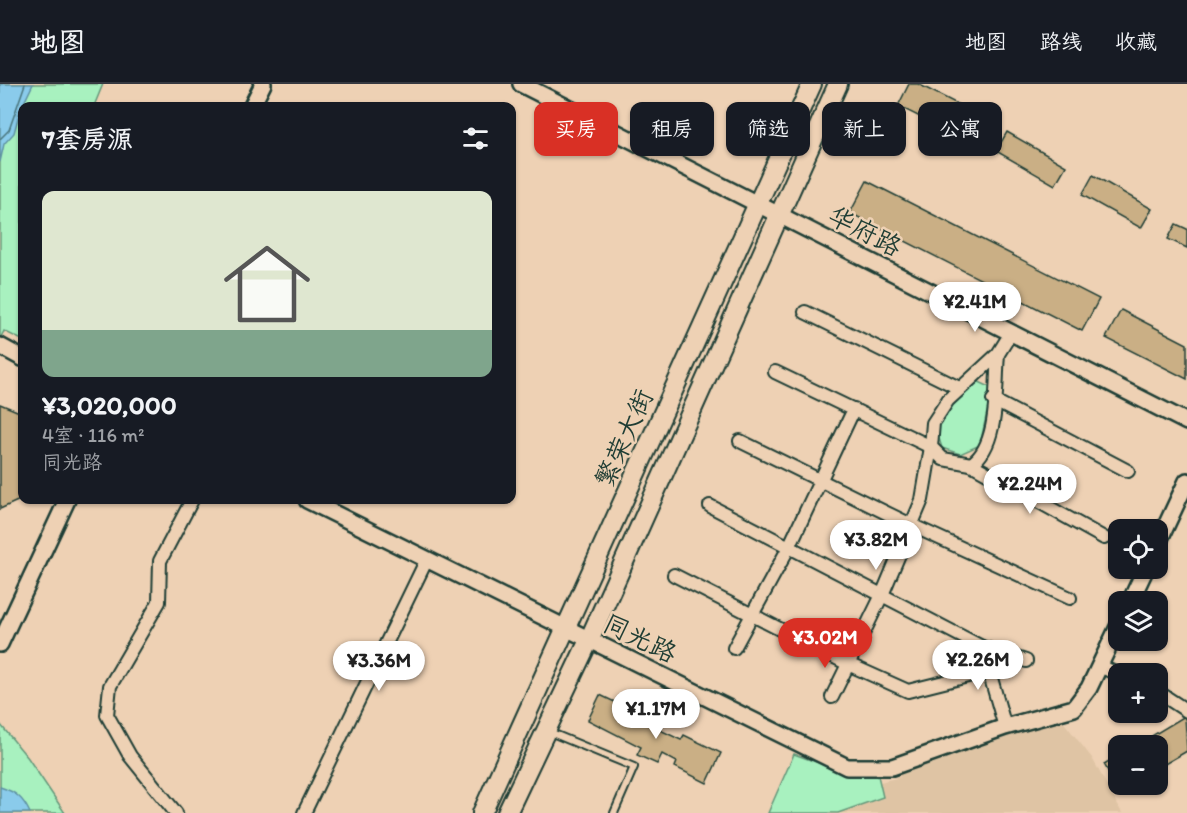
<!DOCTYPE html>
<html lang="zh">
<head>
<meta charset="utf-8">
<style>
	:root { --surface:#171b24; --page:#20242c; --text:#f1f3f6; --muted:#9ea1a6; --line:#363941; --accent:#d93025 }
	body { margin:0; font-family:Itim,"LXGW WenKai TC",sans-serif; background:var(--page); color:var(--text); height:100vh; display:flex; flex-direction:column; font-size:22px; white-space:nowrap }
	* { box-sizing:border-box; margin:0 }
	p { font-size:20px; color:var(--muted) }
	.icon { flex:none; width:33px; height:33px; fill:none; stroke:currentColor; stroke-width:2; stroke-linecap:round; stroke-linejoin:round }
	.map { position:relative; flex:1; overflow:hidden }
	.sheet { position:absolute; left:18px; top:18px; width:498px; height:402px; display:flex; flex-direction:column; background:var(--surface); border-radius:12px; box-shadow:0 2px 4px #0004 }
	.sheet>* { flex:none }
	.guide { position:absolute; left:534px; top:18px; width:562px; height:54px; display:flex; gap:12px }
	.controls { position:absolute; left:1108px; top:435px; display:grid; gap:12px }
	.controls a { display:grid; place-items:center; width:60px; height:60px; border-radius:12px; background:var(--surface); box-shadow:0 2px 4px #0004; font-size:30px }
	.price { position:absolute; translate:-50% -51px; padding:0 14px; border-radius:21px; background:#fff; color:#222; font-size:20px; line-height:39px; filter:drop-shadow(0 2px 3px #0008) }
	.price::after { content:''; position:absolute; left:50%; top:36px; width:18px; height:14px; margin-left:-9px; background:inherit; clip-path:polygon(0 0,100% 0,50% 100%) }
	.price.selected { background:var(--accent); color:#fff }
	ul { padding:0; list-style:none }
	li { display:grid; align-content:center; gap:12px; height:318px; padding:0 24px }
	li span { display:grid; place-items:center; height:186px; border-radius:12px; color:#555 }
	li>.icon { margin-inline-start:auto }
	span .icon { width:108px; height:108px; fill:#fffc; stroke-width:1 }
	li b { font-size:26px }
	h2 { display:flex; justify-content:space-between; align-items:center; height:72px; padding:0 24px; font-size:26px }
	.chip { padding:0 21px; border-radius:12px; background:var(--surface); box-shadow:0 2px 4px #0004; font-size:21px; line-height:54px }
	.chip.selected { background:var(--accent); color:#fff }
	header { display:flex; align-items:center; gap:36px; box-sizing:border-box; height:84px; padding:0 30px; background:var(--surface); border-bottom:2px solid var(--line) }
	header strong { font-size:28px }
	nav { display:flex; gap:33px; margin-inline-start:auto; font-size:21px }
	.map>svg:first-child { display:block }
	.built { fill:#dfc4a4 }
	.green { fill:#a8f1bf; stroke:#64977a; stroke-width:1.5 }
	.water { fill:#8acbeb; stroke:#5f92a2; stroke-width:1.5 }
	.lines { fill:none; stroke-linecap:round; stroke-linejoin:round }
	.shore { stroke:#4a767d; stroke-width:1.5 }
	.building { fill:#caaf85; stroke:#1f3d34; stroke-width:1.5 }
	.service-casing { stroke:#1f3d34; stroke-width:10 }
	.minor-casing { stroke:#1f3d34; stroke-width:16 }
	.tertiary-casing { stroke:#1f3d34; stroke-width:20 }
	.secondary-casing { stroke:#1f3d34; stroke-width:22 }
	.service { stroke:#eed1b4; stroke-width:6 }
	.minor { stroke:#eed1b4; stroke-width:12 }
	.tertiary { stroke:#eed1b4; stroke-width:15 }
	.secondary { stroke:#eed1b4; stroke-width:18 }
	.labels { text-anchor:middle; dominant-baseline:central; stroke-width:5; stroke-linejoin:round; paint-order:stroke }
	.street-label { font-size:26px; fill:#1f3d34; stroke:#eed1b4 }
</style>
</head>
<body>
<header>
<strong>地图</strong>
<nav><a>地图</a><a>路线</a><a>收藏</a></nav>
</header>
<div class="map">
<svg width="1187" height="729" viewBox="0 0 1187 729">
	<rect width="100%" height="100%" fill="#eed1b4"/>
	<filter id="ink" filterUnits="userSpaceOnUse"><feTurbulence type="fractalNoise" baseFrequency=".0167" numOctaves="2"/><feDisplacementMap in="SourceGraphic" scale="12" xChannelSelector="R" yChannelSelector="G"/><feConvolveMatrix kernelMatrix="1 2 1 2 8 2 1 2 1" color-interpolation-filters="sRGB"/></filter>
	<g filter="url(#ink)">
		<path class="built" d="M1058,631L1092,674L1122,729H838L883,714L880,698L900,693L898,687Z"/>
		<g class="green">
			<path d="M0,0H103L94,22H22V256L4,247L0,255Z"/>
			<path d="M977,297L992,304L980,361L960,370L942,364L936,345L953,321Z"/>
			<path d="M0,640L28,674L65,729H0Z"/>
			<path d="M794,670L841,687H877L883,713L838,729H768Z"/>
		</g>
		<g class="water">
			<path d="M0,0H33L20,27L14,49L4,60L0,78Z"/>
			<path d="M0,703C16,708 23,714 30,729H0Z"/>
		</g>
		<g class="lines">
			<path class="shore" d="M0,55L9,46L25,0"/>
		</g>
		<g class="building">
			<path d="M909,0H918L983,33L970,58L898,22Z"/>
			<path d="M1007,48L1066,82L1055,101L996,67Z"/>
			<path d="M1093,91L1152,125L1141,144L1082,111Z"/>
			<path d="M867,97L1099,215L1082,247L850,129Z"/>
			<path d="M1176,140L1187,145V164L1168,155Z"/>
			<path d="M1121,226L1187,260V295L1106,254Z"/>
			<path d="M0,320L22,329V415L0,425Z"/>
			<path d="M600,611L617,619L614,625L630,632L634,625L663,639L660,646L681,656L684,651L721,669L707,699L675,683L677,678L662,670L657,680L637,671L641,663L588,636Z"/>
			<path d="M1185,632L1187,667L1158,684V662H1135Z"/>
			<path d="M1119,671V700H1130L1119,707L1104,680Z"/>
		</g>
		<g class="lines">
			<defs>
				<path id="service" d="M547,647L634,683L614,729"/>
				<g id="minor">
					<path d="M805,228L959,304"/>
					<path d="M998,270C995,302 1000,361 971,380L943,375L931,363L933,339L948,316L998,270L1011,249"/>
					<path d="M775,288L931,363L922,416L882,511L832,613"/>
					<path d="M993,316L1128,387"/>
					<path d="M740,357L911,441L1070,514"/>
					<path d="M971,380L1104,454"/>
					<path d="M710,422L982,563L1026,577"/>
					<path d="M674,491L850,581L908,607L988,587"/>
					<path d="M982,563L1005,643"/>
					<path d="M734,564L789,463L854,325"/>
					<path d="M1100,582L1119,591"/>
					<path d="M1158,608L1187,627"/>
					<path d="M176,729L130,672L107,631L110,602L159,518L160,477L192,416"/>
					<path d="M304,729L427,475"/>
				</g>
				<g id="tertiary">
					<path d="M521,0L1187,338"/>
					<path d="M252,22L263,0"/>
					<path d="M0,262L22,274"/>
					<path d="M307,416L847,683H892L1005,643L1074,624L1089,604L1119,541"/>
					<path d="M1158,459L1187,397"/>
					<path d="M1130,518L1146,484"/>
					<path d="M0,560L67,416"/>
				</g>
				<g id="secondary">
					<path d="M482,729L812,0"/>
					<path d="M507,729L589,556L838,0"/>
				</g>
			</defs>
			<use href="#service" class="service-casing"/>
			<use href="#minor" class="minor-casing"/>
			<use href="#tertiary" class="tertiary-casing"/>
			<use href="#secondary" class="secondary-casing"/>
			<use href="#service" class="service"/>
			<use href="#minor" class="minor"/>
			<use href="#tertiary" class="tertiary"/>
			<use href="#secondary" class="secondary"/>
		</g>
	</g>
	<g class="labels">
		<g class="street-label">
			<text transform="translate(865 147) rotate(27)">华府路</text>
			<text transform="translate(624 354) rotate(-66)">繁荣大街</text>
			<text transform="translate(640 554) rotate(26)">同光路</text>
		</g>
	</g>
</svg>
<div class="controls">
<a><svg class="icon" aria-label="locate" viewBox="0 0 24 24"><circle cx="12" cy="12" r="6"/><path d="M12 2v4M12 18v4M2 12h4M18 12h4"/></svg></a>
<a><svg class="icon" aria-label="layers" viewBox="0 0 24 24"><path d="M12 4l9 5-9 5-9-5zM3 14l9 5 9-5"/></svg></a>
<a>+</a>
<a>−</a>
</div>
<b class="price" style="left:975px;top:249px">¥2.41M</b>
<b class="price" style="left:1030px;top:431px">¥2.24M</b>
<b class="price" style="left:876px;top:487px">¥3.82M</b>
<b class="price selected" style="left:825px;top:585px">¥3.02M</b>
<b class="price" style="left:978px;top:607px">¥2.26M</b>
<b class="price" style="left:379px;top:608px">¥3.36M</b>
<b class="price" style="left:656px;top:656px">¥1.17M</b>
<div class="guide">
<a class="chip selected">买房</a>
<a class="chip">租房</a>
<a class="chip">筛选</a>
<a class="chip">新上</a>
<a class="chip">公寓</a>
</div>
<section class="sheet">
<h2>7套房源<svg class="icon" aria-label="filters" viewBox="0 0 24 24"><path d="M4 7h16M4 17h16"/><circle cx="9" cy="7" r="2"/><circle cx="15" cy="17" r="2"/></svg></h2>
<ul>
<li><span style="background:linear-gradient(#dfe7d0 75%,#7fa58c 0)"><svg class="icon" aria-label="home" viewBox="0 0 24 24"><path d="M3 11l9-7 9 7M6 9v11h12V9"/></svg></span><div><b>¥3,020,000</b><p>4室 · 116 m²</p><p>同光路</p></div></li>
</ul>
</section>
</div>
</body>
</html>
